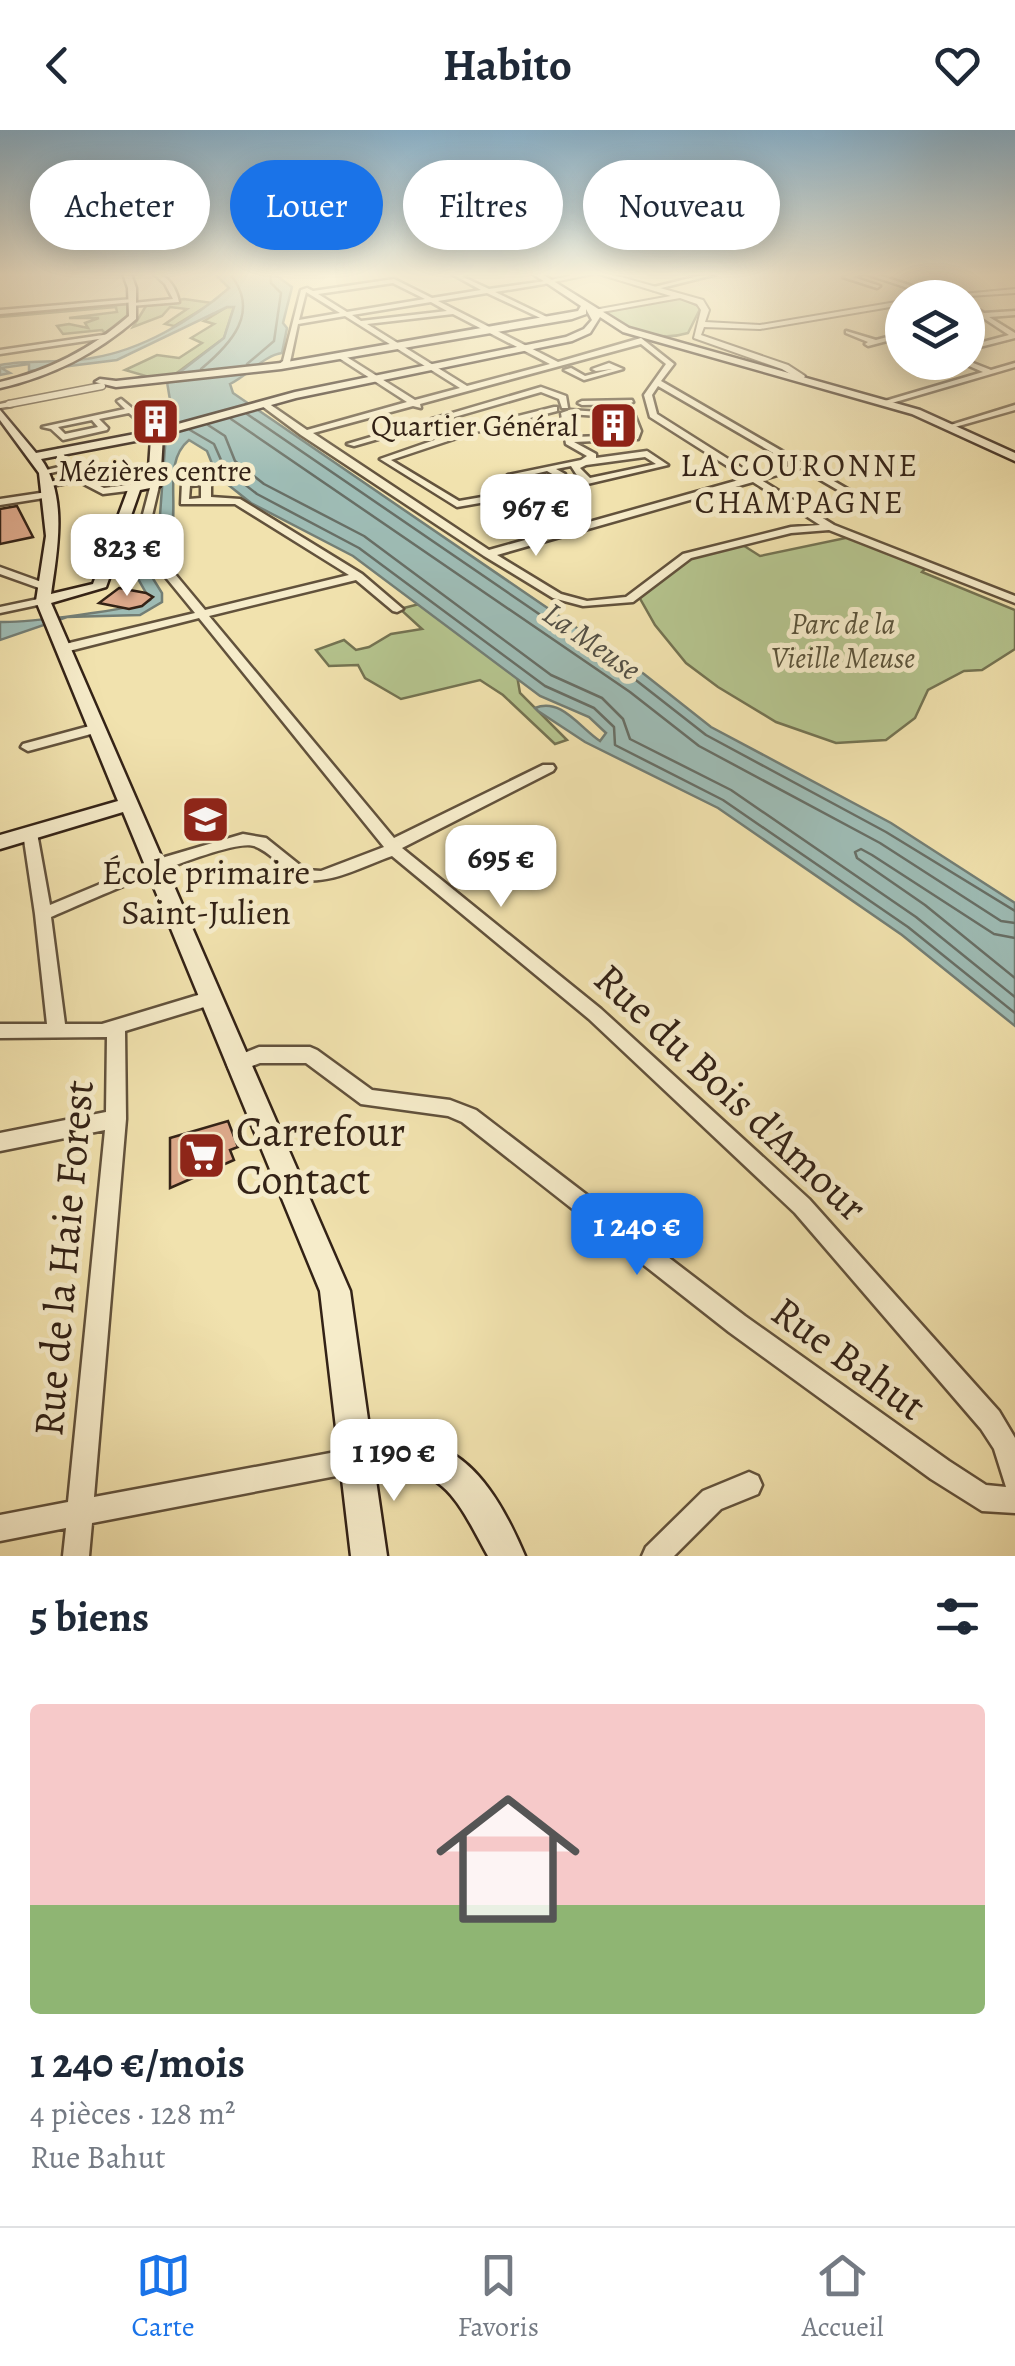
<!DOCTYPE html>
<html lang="fr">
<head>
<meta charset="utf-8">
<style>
	:root { --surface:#fff; --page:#f6f6f7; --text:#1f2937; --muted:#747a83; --line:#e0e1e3; --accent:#1a73e8 }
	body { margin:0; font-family:Alegreya,serif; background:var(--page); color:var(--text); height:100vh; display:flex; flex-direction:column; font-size:38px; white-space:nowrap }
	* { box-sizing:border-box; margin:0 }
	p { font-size:32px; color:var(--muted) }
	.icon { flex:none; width:55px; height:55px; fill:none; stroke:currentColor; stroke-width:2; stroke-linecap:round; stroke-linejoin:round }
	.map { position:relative; height:1426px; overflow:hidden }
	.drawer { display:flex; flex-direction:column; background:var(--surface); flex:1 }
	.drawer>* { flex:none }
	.hud { position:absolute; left:30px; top:30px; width:955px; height:90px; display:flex; gap:20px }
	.tools { position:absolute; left:885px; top:150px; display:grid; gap:20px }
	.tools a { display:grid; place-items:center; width:100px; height:100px; border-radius:50%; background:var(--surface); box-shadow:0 5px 25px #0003; font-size:50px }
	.price { position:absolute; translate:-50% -85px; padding:0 22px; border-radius:20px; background:#fff; color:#222; font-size:32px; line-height:65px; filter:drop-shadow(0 2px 5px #0008) }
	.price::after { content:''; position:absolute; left:50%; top:60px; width:30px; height:22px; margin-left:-15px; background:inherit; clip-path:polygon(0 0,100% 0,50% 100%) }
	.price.on { background:var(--accent); color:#fff }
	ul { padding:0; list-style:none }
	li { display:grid; align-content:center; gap:20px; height:530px; padding:0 30px }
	li span { display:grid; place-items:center; height:310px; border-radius:10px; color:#555 }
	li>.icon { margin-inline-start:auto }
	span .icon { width:180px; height:180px; fill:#fffc; stroke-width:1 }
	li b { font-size:42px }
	h2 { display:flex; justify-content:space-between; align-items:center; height:120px; padding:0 30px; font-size:42px }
	.pill { padding:0 35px; border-radius:45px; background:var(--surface); box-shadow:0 5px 25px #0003; font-size:35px; line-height:90px }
	.pill.on { background:var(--accent); color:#fff }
	header { display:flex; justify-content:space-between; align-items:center; height:130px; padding:0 30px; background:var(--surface); font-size:45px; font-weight:600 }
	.tabs { display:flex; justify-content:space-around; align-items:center; height:140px; border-top:2px solid var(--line); background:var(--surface); font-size:28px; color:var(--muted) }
	.tabs a { display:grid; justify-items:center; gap:5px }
	.tabs .on { color:var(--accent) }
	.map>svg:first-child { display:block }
	.green { fill:#b5c48e; stroke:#747352; stroke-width:2.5 }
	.water { fill:#9ebcb5; stroke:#737e75; stroke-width:2.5 }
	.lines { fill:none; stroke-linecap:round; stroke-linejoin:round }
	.shore { stroke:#686f66; stroke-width:2.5 }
	.building { fill:#deaa8c; stroke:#332216; stroke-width:2.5 }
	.pedestrian-casing { stroke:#62523c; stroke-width:9 }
	.minor-casing { stroke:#62523c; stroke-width:5 }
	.tertiary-casing { stroke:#62523c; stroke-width:4 }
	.secondary-casing { stroke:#332216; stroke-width:5 }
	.pedestrian { stroke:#f6ecca; stroke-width:6 }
	.minor { fill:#f6ecca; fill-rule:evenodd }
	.tertiary { fill:#f6ecca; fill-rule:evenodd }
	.secondary { fill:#f6ecca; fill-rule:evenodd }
	.labels { text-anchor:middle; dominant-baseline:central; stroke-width:10; stroke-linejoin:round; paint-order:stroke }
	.far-poi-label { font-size:30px; fill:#332216; stroke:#f6ecca; text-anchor:end }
	.far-park-label { font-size:30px; font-style:italic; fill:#5a533a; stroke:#f6ecca }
	.far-quarter-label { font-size:32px; letter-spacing:2.5px; fill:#332216; stroke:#f6ecca }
	.far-water-label { font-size:32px; font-style:italic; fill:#535046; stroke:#f6ecca }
	.poi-label { font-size:35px; fill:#332216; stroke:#f6ecca }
	.near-street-label { font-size:42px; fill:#332216; stroke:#f6ecca }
	.near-poi-label { font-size:42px; fill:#332216; stroke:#f6ecca; text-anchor:start }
</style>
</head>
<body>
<header><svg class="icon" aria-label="back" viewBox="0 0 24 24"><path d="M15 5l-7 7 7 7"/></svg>Habito<svg class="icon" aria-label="heart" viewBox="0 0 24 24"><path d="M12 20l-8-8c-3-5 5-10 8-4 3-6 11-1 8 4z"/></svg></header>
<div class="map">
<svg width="1015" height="1426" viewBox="0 0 1015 1426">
	<rect width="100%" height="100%" fill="#f1e2ae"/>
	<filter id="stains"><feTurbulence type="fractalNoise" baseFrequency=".002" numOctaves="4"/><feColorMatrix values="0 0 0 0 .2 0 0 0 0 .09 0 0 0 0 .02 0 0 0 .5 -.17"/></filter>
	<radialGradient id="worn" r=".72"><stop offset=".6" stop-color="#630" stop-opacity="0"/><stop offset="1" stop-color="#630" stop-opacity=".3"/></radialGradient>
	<g class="green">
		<path d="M680,168L701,177L688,203C656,213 627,198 599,182Z"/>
		<path d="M184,169L212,173L174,196L165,194L187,179L170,177L162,186L133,197L146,176Z"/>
		<path d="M128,174L127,186L105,203L102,200L63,204L57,196L69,194L88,198L85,193L99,188H69L117,182L116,177L0,187Z"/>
		<path d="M227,177H234L224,208L174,245L149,247L125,240L157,225L179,228L202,213L191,208L214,194L204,191Z"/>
		<path d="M855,406L929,435L922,442L1015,480V519L982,540L964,541L928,560L915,588L886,610L836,613L776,592L718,557L686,533L655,495L638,465L677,431L738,412L760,426Z"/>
		<path d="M423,473L515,534L520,563L567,610L555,614L503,565L480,550L401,569L365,548L358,535L329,536L316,520L344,510L356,520L369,517L391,504L422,499L400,479Z"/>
	</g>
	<path class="water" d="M215,144H274L292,157L283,193L287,198L282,223C265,225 248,245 230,254L233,263L644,544L711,597L891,693L1015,773V896L902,805L718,678L585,612L538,581L535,578C561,567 580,598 600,611L606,603L589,587L540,566L353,426L251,373L217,346L207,321L189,310C162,332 180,375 170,406C166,417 154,429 147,439L162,463V472L140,485L67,487L0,510V492C21,493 136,480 150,470L133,440L158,412L166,304L175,301L166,288L170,270L167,252L224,208L234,177H227L117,230L29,241V234L1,238L10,243L0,245V235C31,229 61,234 92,228C142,220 192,190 229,158Z"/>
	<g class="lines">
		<g class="shore">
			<path d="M247,234L274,211L281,163L271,153L270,144"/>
			<path d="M201,239C231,214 261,182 230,144"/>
			<path d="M247,284L637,551L706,605L886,702L1015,781"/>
			<path d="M231,289L630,562L699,616L880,713L1001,791L1015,793"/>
			<path d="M208,295L225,306L235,331L264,354L364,406L551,545L602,568L623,589L630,609L731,660L916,787L1015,867"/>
			<path d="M190,300L214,314L225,339L257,364L359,418L545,556L594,578L614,597L615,615L723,670L908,797L1015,883"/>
			<path d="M1015,808L994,804L872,725L861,719L855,722L857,728L925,775L1015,848"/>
		</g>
	</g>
	<g class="building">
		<path d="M17,376L33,407L0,414V379Z"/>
		<path d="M119,458L146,463L153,467L142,476L129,479L99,473Z"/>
		<path d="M228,991L238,1017L230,1020L234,1030L170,1058V1008Z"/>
	</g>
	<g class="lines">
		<defs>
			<path id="pedestrian" d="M9,274L102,256"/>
			<g id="minor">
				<path d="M154,144C169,144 177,161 179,172L131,176L133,173L173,169L165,154Z"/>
				<path d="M452,144H467L461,146L489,159L546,151L544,154L495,162L551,189L549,192L487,163L438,171L558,232L641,208L674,234L661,251L851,361L843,363L800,338L761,350L834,395L1015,466V473L829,400L791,403L691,428L633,472L583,476L553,468L484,426L301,305L258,273L265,271L307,300L407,272L339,228L342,224L415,270L460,258L345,186L298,194L290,232L284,238L277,236L283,231L301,160L307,158L313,161L394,149L432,168L481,160ZM393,153L425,169L347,182L318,164ZM306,162L340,183L299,190ZM431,172L447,181L361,191L352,185ZM453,184L550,234L467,256L367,194ZM641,214L666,234L644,265L650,287L746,348L489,420L313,303L413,276L421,278L420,274ZM658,256L794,335L755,346L657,284L652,265ZM753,352L820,395L791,397L683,424L626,467L587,471L561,464L497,425Z"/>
				<path d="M706,144H717L653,160L650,158Z"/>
				<path d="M851,144H862L853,147L880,156L877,158L843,147Z"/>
				<path d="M866,144H875L949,168H938Z"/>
				<path d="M133,169L135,172L0,184V180Z"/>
				<path d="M968,174L984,183L1015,181V185L989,187L1015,203V208L968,220V216L1009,205L968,178Z"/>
				<path d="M846,201L876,210L902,203V207L868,216L865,214L868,212L846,203Z"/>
				<path d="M110,204L112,207L0,224V220Z"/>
				<path d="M968,231L991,240L1015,233V237L885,275L878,273L983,242L960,232Z"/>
				<path d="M609,233L623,239L584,250L564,240L571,238L585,246L612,239L596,241L592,239Z"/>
				<path d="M541,257L566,266L568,278H562L559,269L541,262L354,316L347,314Z"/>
				<path d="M121,269L160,301V305H154L129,283L99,289L108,298L107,300L63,310L51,299L42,297L125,279L117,271ZM92,290L98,297L65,304L58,297Z"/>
				<path d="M632,270L633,272L629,274L582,275L578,273L582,271Z"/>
				<path d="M9,272L13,274L12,276L0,278V274Z"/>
				<path d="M1015,275V280L948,299L944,297Z"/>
				<path d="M554,277H557V281L472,303L391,330L459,371L580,350L571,336L556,339L565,344V348L520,359L503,349L508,345L581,330L587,326L566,314L561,283L570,280L631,284L635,286L641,301L638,309L574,312L596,324V328L647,321L668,335L583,355L457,377L380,329L466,299ZM569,284L628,288L633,301L632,305L573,307ZM645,327L656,334L590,348L580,338L586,335ZM547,341L554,345L521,353L514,349Z"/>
				<path d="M58,319L61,320L72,338L42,345V341L63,336L54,322Z"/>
				<path d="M79,345L104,358L135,354L140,357L135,360L103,364L78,351L46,357L41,354Z"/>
				<path d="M206,349L211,352V367L240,369L362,444L403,479L397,482L393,481L356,450L209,486L394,708L543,635H553L555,638L553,641L402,718L601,879L809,1069L999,1281L1015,1308V1383L982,1381L931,1349L729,1202L462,992L448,986L361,974L306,933H260L236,942L229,939L227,934L229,929L259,917H310L317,920L372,960L450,970L476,980L745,1186L949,1331L986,1355L1006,1357L994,1319L981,1299L795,1083L589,889L392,726C361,737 329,756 297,749C284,739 269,721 254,716C229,707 84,773 51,787L65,894H102L208,862L214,864L217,869L214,874L125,901L126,989L94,1367L357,1318L366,1321L369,1330L366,1339L357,1342L92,1393L89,1426H63L66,1398L0,1411V1385L68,1372L105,1000L0,1021V1003L106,982L107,907L0,908V894H47L35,784L23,703L30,698L37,703L50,775L165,727L243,704L266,708L306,740L321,741L384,717L199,488L65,522L59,518L61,515L195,483L141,417L137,407L151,354L159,356L147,407L150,414L205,480L349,445L235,374H181L182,352ZM201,355V368L189,369L190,356Z"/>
				<path d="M47,362L50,363V367L0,375V369Z"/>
				<path d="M0,437L47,454L48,456L39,458L0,444Z"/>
				<path d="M43,468L49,471L47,473L0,483V477Z"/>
				<path d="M97,594L102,595L104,598L102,601L28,621L21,617L23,614Z"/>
				<path d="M749,1342L758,1346L762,1355L758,1364L721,1379L674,1426H642L646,1417L703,1361Z"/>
			</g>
			<g id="tertiary">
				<path d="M578,144H593L544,154L541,152Z"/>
				<path d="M599,144H610L703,170L709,180L705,192L760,195L902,171V175L760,199L704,197L701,205L788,235L805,246L802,251L782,239L694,208L701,180L697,174L680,168L591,184L594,180L671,166Z"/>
				<path d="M1015,159V163L939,168L942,166Z"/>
			</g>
			<g id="secondary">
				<path d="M123,144H131L136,158V189C96,224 52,246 0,258V252C49,241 91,219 129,186L128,158Z"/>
				<path d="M533,144H542L629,198L920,280L1015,323V331L912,284L623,202L600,187L590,203L572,211L296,268L163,305L160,356L140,360L106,457L51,473L350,1161L371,1311C456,1295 495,1355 525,1426H488C459,1374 444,1330 375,1343L387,1426H351L320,1161L123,682L0,719V705L118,671L36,471L46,406L39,343L0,290V280L36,323L156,300L295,262L566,207L584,199L592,190L586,179V184L572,189L281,239L116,257L95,252L100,249L116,251L281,233L578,181L581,176ZM151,308L148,353L129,357L93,454L51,464C57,422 68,366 41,329Z"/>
			</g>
		</defs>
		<use href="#pedestrian" class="pedestrian-casing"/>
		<use href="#minor" class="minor-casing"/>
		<use href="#tertiary" class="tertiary-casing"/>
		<use href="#secondary" class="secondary-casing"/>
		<use href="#pedestrian" class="pedestrian"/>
		<use href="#minor" class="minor"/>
		<use href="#tertiary" class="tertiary"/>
		<use href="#secondary" class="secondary"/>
	</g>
	<linearGradient id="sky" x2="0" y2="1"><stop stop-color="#8ab7d4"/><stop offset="0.42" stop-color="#f9f2db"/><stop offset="1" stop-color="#f9f2db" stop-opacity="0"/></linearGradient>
	<rect width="1015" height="344" fill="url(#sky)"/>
	<defs>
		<symbol id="building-square" viewBox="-11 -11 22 22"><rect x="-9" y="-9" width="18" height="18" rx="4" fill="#8f2418" stroke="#f6ecca"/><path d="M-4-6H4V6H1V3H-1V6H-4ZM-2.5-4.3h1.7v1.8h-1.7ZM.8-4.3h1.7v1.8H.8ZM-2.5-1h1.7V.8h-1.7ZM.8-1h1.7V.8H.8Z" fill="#fff"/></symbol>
		<symbol id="school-square" viewBox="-11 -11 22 22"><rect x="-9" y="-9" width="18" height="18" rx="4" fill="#8f2418" stroke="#f6ecca"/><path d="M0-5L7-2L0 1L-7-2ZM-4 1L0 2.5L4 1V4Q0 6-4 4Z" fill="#fff"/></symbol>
		<symbol id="supermarket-square" viewBox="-11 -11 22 22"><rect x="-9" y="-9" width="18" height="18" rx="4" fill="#8f2418" stroke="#f6ecca"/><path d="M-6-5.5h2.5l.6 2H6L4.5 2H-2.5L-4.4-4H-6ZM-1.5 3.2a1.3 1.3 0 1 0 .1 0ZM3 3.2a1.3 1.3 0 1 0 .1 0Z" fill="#fff"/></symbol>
	</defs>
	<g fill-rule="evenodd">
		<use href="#building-square" x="128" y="264" width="55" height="55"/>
		<use href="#building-square" x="586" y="268" width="55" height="55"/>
		<use href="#school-square" x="178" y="662" width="55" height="55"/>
		<use href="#supermarket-square" x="174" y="998" width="55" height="55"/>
	</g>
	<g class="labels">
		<g class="far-poi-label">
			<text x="578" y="296">Quartier Général</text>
			<text x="155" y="341" text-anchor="middle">Mézières centre</text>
		</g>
		<g class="far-park-label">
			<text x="843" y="494">Parc de la<tspan x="843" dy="34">Vieille Meuse</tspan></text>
		</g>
		<g class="far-quarter-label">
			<text x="800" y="335">LA COURONNE<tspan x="800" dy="37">CHAMPAGNE</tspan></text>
		</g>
		<g class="far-water-label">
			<text transform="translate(592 511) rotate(35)">La Meuse</text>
		</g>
		<g class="poi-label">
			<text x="206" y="742">École primaire<tspan x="206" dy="40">Saint-Julien</tspan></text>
		</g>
		<g class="near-street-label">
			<text transform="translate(731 962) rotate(43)">Rue du Bois d'Amour</text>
			<text transform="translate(63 1128) rotate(-85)">Rue de la Haie Forest</text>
			<text transform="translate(849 1228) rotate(36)">Rue Bahut</text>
		</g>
		<g class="near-poi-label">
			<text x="236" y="1001">Carrefour<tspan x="236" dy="48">Contact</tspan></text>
		</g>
	</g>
	<rect width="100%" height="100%" filter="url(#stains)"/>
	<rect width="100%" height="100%" fill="url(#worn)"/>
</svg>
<div class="tools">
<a><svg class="icon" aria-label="layers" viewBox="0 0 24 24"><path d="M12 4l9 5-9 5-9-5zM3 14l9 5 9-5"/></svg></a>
</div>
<b class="price" style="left:536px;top:429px">967 €</b>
<b class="price" style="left:127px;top:469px">823 €</b>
<b class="price" style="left:501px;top:780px">695 €</b>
<b class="price on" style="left:637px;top:1148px">1 240 €</b>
<b class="price" style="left:394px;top:1374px">1 190 €</b>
<div class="hud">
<a class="pill">Acheter</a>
<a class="pill on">Louer</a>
<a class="pill">Filtres</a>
<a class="pill">Nouveau</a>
</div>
</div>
<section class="drawer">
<h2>5 biens<svg class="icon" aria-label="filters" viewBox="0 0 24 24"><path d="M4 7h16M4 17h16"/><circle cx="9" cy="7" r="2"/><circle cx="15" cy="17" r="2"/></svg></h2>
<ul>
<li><span style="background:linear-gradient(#f6c9c9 65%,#8fb573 0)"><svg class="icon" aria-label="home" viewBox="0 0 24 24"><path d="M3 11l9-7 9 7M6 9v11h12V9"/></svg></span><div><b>1 240 €/mois</b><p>4 pièces · 128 m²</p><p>Rue Bahut</p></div></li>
</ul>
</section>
<nav class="tabs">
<a class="on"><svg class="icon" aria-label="map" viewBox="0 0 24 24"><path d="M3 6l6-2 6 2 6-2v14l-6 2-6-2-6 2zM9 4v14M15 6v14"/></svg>Carte</a>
<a><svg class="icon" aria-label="saved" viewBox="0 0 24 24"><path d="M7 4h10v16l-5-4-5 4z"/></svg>Favoris</a>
<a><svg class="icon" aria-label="home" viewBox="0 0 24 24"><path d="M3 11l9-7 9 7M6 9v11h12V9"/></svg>Accueil</a>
</nav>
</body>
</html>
